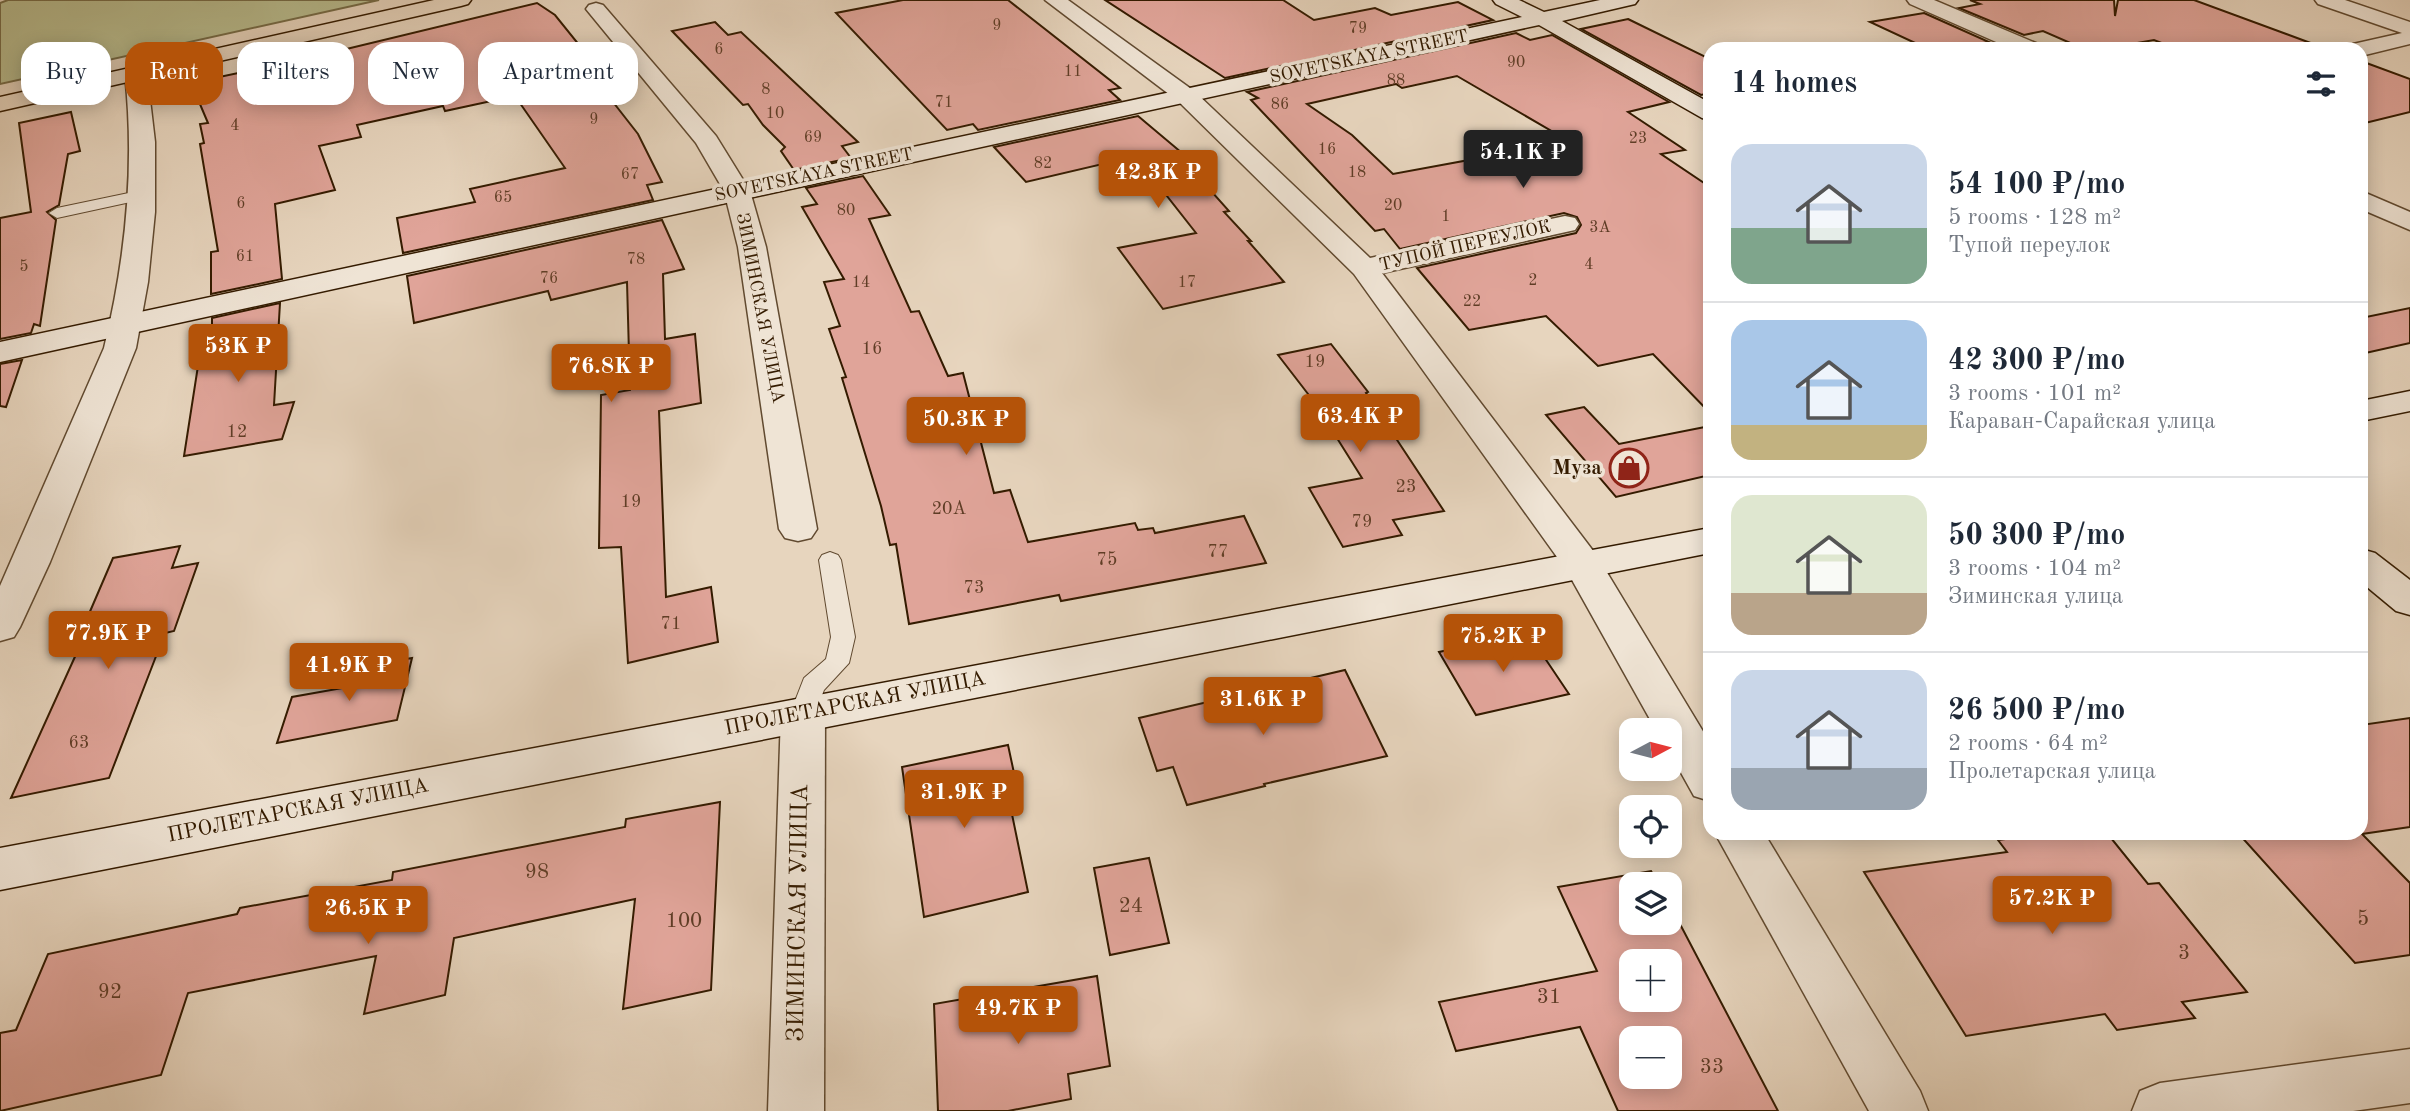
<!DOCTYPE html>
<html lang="en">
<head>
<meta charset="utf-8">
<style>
	:root { --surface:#fff; --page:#f6f6f7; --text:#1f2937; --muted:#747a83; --line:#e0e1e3; --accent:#b45309 }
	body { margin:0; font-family:"Old Standard TT",serif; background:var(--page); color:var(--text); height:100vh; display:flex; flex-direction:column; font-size:26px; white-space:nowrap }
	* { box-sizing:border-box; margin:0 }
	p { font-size:23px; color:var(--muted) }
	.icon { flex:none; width:38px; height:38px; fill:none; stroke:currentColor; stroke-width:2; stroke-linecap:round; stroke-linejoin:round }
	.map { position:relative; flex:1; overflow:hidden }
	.drawer { position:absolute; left:1703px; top:42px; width:665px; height:798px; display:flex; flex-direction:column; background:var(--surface); border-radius:21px; box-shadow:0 4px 18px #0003 }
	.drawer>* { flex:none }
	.guide { position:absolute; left:21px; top:42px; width:665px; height:63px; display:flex; gap:14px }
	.needle { width:46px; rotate:83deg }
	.buttons { position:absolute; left:1619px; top:718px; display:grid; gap:14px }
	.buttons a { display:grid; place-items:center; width:63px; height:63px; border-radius:14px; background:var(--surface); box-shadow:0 4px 18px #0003; font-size:35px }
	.price { position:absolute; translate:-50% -60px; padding:0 16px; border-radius:7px; background:var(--accent); color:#fff; font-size:23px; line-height:46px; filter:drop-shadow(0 2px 4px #0008) }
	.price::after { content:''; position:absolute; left:50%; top:42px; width:21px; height:16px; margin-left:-10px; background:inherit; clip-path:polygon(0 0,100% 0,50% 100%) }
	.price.on { background:#222; color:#fff }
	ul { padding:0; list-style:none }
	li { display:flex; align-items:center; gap:21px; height:175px; padding:0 28px }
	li+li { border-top:2px solid var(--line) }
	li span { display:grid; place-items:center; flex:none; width:196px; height:140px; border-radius:21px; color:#555 }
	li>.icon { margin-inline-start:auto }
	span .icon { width:84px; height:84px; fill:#fffc; stroke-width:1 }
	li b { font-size:30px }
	h2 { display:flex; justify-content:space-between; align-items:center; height:84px; padding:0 28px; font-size:30px }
	.pill { padding:0 24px; border-radius:21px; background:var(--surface); box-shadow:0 4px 18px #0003; font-size:24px; line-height:63px }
	.pill.on { background:var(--accent); color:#fff }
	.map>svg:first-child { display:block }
	.green { fill:#b8bd90; stroke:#766c48; stroke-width:2 }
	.building { fill:#e0a499; stroke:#341b00; stroke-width:2; fill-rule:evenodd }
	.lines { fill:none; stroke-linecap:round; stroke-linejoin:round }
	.lane-casing { stroke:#614a30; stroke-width:2 }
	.street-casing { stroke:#614a30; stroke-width:3 }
	.secondary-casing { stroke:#341b00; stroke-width:3 }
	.primary-casing { stroke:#341b00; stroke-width:3 }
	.lane { fill:#efe4d5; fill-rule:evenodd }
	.street { fill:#efe4d5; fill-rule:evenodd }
	.secondary { fill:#efe4d5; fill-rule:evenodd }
	.primary { fill:#e7d5be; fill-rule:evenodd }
	.labels { text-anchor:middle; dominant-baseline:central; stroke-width:7; stroke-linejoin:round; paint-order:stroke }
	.far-number-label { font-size:16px; fill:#5f3d26 }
	.far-street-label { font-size:18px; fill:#341b00; stroke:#efe4d5 }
	.number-label { font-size:18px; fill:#5f3d26 }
	.poi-label { font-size:21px; font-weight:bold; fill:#341b00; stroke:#efe4d5; text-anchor:end }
	.street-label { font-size:21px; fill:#341b00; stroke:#efe4d5 }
	.near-number-label { font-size:21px; fill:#5f3d26 }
	.near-street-label { font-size:24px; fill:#341b00; stroke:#efe4d5 }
</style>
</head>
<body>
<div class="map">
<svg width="2410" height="1111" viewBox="0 0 2410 1111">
	<rect width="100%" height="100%" fill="#e7d5be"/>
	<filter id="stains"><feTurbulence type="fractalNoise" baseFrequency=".00286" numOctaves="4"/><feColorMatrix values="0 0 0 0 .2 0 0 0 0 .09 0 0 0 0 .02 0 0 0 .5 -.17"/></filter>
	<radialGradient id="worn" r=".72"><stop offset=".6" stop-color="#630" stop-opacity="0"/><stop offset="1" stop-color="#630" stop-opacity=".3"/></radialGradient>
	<path class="green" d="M8,0H379L0,84V3Z"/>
	<g class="building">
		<path d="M903,0H1008L1120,88L1109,90L1120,100L978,130L973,124L947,130L836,13Z"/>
		<path d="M1105,0H1283L1314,20L1375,8L1391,15L1458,2L1493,20L1225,78Z"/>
		<path d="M1970,0H2114L2115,16L2118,0H2194L2316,45V49H2177L2154,40L2103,49H2084L2043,31L2024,35L1959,8L1980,4Z"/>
		<path d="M537,3L555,15L605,77L595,79L638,134L662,182L647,185L653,200L403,253L397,218L475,202L470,189L565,168L515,96L445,111L443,106L357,125L361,137L319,146L335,190L275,204L282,279L211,294V252L218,251L200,144L204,143L200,124L208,123L191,83L305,59Z"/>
		<path d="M1924,13L1989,42L1948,49H1928L1870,22Z"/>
		<path d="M1628,19L1710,59V93L1701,95L1581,29Z"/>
		<path d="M715,22L728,35L741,32L858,142L842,146L851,158L794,170L781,151L785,147L763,125L748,104L743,105L672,31Z"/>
		<path d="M1516,33L1530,40L1552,35L1669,102L1628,112L1685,150L1661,154L1710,187V413L1653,354L1598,366L1546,316L1469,330L1417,268L1576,233L1581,225L1577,217L1564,213L1400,249L1384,229L1375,231L1251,100L1258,98L1247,92ZM1457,76L1560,136L1501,147L1504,149L1481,153L1485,157L1393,174L1352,135L1307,104L1396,84L1402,88Z"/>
		<path d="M2361,61L2410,79V112L2361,124Z"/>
		<path d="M71,112L80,151L68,154L59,205L47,212L56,220L40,326L34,324L31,333L0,339V218L31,212L19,123Z"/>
		<path d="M1138,116L1213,179L1203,182L1229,211L1224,212L1251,241H1248L1284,282L1163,309L1118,248L1196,233L1159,186L1128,158L1026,182L994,147Z"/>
		<path d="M863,176L890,215L869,219L911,312L919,311L948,376L963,373L994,493L1010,490L1028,542L1135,523L1138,530L1153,528L1155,533L1244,516L1266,563L1061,601L1059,595L909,624L896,544L890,545L881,506L842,378L846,377L829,329L840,326L824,282L844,279L802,207L817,204L806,188Z"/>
		<path d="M662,220L684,269L663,274L665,339L695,334L701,403L659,411L666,597L711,587L718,642L628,663L621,547L599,548L601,395L630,390L627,282L551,300L548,291L414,323L407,276Z"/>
		<path d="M280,303L274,405L294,402L282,439L184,456L202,340L212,337V318Z"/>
		<path d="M2410,308V343L2361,354V318Z"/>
		<path d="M1331,344L1368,392L1366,393L1444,511L1393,520L1402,535L1343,547L1309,488L1362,478L1315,403L1278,355Z"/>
		<path d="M22,360L6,407L0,406V364Z"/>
		<path d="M1584,407L1619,444L1710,426V475L1616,497L1546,415Z"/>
		<path d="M180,546L172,568L198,563L174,631L165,633L109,778L11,798L78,650L73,651L113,558Z"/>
		<path d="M1528,633L1569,694L1476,715L1439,652Z"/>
		<path d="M412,658L397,720L277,743L292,697L354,686L359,667Z"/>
		<path d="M1345,670L1387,756L1264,784L1265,786L1187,805L1173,767L1157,771L1139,718Z"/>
		<path d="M2410,718V827L2362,834L2410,883V955L2355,963L2238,833H2361V725Z"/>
		<path d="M1008,745L1017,787L1007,790L1028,892L924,917L902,767Z"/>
		<path d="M720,802L711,990L623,1009L635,899L454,938L445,995L364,1014L376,956L188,993L161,1075L0,1111V1033L16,1030L48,954L237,914L240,908L392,880L393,872L625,827L626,819Z"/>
		<path d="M2050,833H2107L2148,884L2159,883L2247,992L2182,1002L2195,1018L2117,1030L2105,1014L1966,1036L1864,872L2007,852L1998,840Z"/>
		<path d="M1149,858L1169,943L1110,955L1094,868Z"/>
		<path d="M1651,871L1658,884H1631V922H1670V905L1778,1111H1618L1580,1027L1456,1051L1439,1002L1597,971L1558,887ZM1631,961H1670V999H1631ZM1631,1038H1670V1076H1631Z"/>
		<path d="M1097,976L1110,1066L1068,1074L1071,1099L1008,1111H938L934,1004Z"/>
	</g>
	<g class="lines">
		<defs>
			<g id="lane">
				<path d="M143,190L149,192L151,195L149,198L57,218L49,213L57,208Z"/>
				<path d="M830,552L838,555L841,560L855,637L849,663L824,690L812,721L803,724L794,721L790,714L804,678L826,659L831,637L819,560L822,555Z"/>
			</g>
			<g id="street">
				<path d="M1045,0H1068L1194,91L1370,258L1565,216L1575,218L1579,224L1575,230L1382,273L1597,556L1710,743V801L1694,796L1670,753V730H1656L1567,571L1354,274L1178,101Z"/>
				<path d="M1907,0H1934L2038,44L2041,49H2012L1910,4Z"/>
				<path d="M2315,0H2345L2410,22V44L2361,56V49H2350L2353,44L2402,33L2318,4Z"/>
				<path d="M596,3L603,5L716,136L750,191L766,247L817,529L811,538L798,541L785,538L779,529L738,247L724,191L696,143L586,9L589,5Z"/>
				<path d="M136,67L144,69L147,74L155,142V212L148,282L136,348L50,562L20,627L14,637L0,641V586L104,348C126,257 135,167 125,74L128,69Z"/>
				<path d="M2361,191L2410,212V230L2361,209Z"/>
				<path d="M803,697L818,702L825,714L824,1111H768L781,714L788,702Z"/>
				<path d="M1715,833H1764L1920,1091L1928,1111H1869Z"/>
				<path d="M2410,1049V1103L2353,1111H2132L2140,1091L2160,1083Z"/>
			</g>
			<g id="secondary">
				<path d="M1493,0H1519L1544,12L1600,0H1638L1635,4L1562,21L1710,103V120L1702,118L1539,25L0,362V342L1522,17L1496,4Z"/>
				<path d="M2410,391V411L2361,421V401Z"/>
				<path d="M1710,528V553L0,890V848Z"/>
				<path d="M2361,549L2375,553L2410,580V615L2396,611L2361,582Z"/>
			</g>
			<path id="primary" d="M434,0H471L468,4L461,6L0,111V97Z"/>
		</defs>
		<use href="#lane" class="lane-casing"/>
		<use href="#street" class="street-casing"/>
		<use href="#secondary" class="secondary-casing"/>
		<use href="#primary" class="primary-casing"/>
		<use href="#lane" class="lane"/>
		<use href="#street" class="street"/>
		<use href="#secondary" class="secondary"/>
		<use href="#primary" class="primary"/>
	</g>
	<defs>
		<symbol id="shop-ring" viewBox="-11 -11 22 22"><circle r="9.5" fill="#efe4d5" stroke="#8f2418" stroke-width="1.5"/><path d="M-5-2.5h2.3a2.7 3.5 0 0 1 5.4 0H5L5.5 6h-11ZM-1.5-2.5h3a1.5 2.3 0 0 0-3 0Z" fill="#8f2418"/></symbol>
	</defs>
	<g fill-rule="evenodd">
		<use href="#shop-ring" x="1607" y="446" width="44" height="44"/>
	</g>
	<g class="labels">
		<g class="far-number-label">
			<text x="997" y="26">9</text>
			<text x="1358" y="29">79</text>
			<text x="719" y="50">6</text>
			<text x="1516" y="63">90</text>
			<text x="1073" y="72">11</text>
			<text x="1396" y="81">88</text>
			<text x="766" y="90">8</text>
			<text x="944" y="103">71</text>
			<text x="1280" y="105">86</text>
			<text x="775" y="114">10</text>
			<text x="594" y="120">9</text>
			<text x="235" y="126">4</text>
			<text x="813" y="138">69</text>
			<text x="1638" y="139">23</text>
			<text x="1327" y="150">16</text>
			<text x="1043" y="164">82</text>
			<text x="1357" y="173">18</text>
			<text x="630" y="175">67</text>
			<text x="503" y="198">65</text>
			<text x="241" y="204">6</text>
			<text x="1393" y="206">20</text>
			<text x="846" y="211">80</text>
			<text x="1446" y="217">1</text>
			<text x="1600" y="228">3А</text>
			<text x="245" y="257">61</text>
			<text x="636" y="260">78</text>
			<text x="1589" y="265">4</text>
			<text x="24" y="267">5</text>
			<text x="549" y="279">76</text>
			<text x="1533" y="281">2</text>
			<text x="861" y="283">14</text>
			<text x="1187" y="283">17</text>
			<text x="1472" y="302">22</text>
		</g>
		<g class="far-street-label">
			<text transform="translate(1369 57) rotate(-12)">SOVETSKAYA STREET</text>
			<text transform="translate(814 175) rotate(-12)">SOVETSKAYA STREET</text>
			<text transform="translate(1465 246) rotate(-13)">ТУПОЙ ПЕРЕУЛОК</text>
			<text transform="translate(760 308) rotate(79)">ЗИМИНСКАЯ УЛИЦА</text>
		</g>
		<g class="number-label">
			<text x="872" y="349">16</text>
			<text x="1315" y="362">19</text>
			<text x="237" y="432">12</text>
			<text x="1406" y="487">23</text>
			<text x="631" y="502">19</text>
			<text x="949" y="509">20А</text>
			<text x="1362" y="522">79</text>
			<text x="1218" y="552">77</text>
			<text x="1107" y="560">75</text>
			<text x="974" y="588">73</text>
			<text x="671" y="624">71</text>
			<text x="79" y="743">63</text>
		</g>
		<g class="poi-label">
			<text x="1602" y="468">Муза</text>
		</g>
		<g class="street-label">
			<text transform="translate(855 704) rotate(-11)">ПРОЛЕТАРСКАЯ УЛИЦА</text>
			<text transform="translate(298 811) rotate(-11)">ПРОЛЕТАРСКАЯ УЛИЦА</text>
		</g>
		<g class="near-number-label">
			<text x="537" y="872">98</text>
			<text x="1131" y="906">24</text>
			<text x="2363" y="919">5</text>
			<text x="684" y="921">100</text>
			<text x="2184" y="953">3</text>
			<text x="110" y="992">92</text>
			<text x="1549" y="997">31</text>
			<text x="1712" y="1067">33</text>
		</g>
		<g class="near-street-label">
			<text transform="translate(799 913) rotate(-89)">ЗИМИНСКАЯ УЛИЦА</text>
		</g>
	</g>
	<rect width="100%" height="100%" filter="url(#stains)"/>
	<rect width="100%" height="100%" fill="url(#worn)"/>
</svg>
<div class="buttons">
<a><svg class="needle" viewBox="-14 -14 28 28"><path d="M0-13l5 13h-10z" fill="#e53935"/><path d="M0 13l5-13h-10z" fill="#747a83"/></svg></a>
<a><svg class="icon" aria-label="locate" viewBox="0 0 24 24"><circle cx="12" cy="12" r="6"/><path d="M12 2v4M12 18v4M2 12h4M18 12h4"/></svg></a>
<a><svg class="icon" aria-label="layers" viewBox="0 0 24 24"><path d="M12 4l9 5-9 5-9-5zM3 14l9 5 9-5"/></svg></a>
<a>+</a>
<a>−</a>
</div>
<b class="price on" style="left:1523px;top:190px">54.1K ₽</b>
<b class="price" style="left:1158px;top:210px">42.3K ₽</b>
<b class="price" style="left:238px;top:384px">53K ₽</b>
<b class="price" style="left:611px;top:404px">76.8K ₽</b>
<b class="price" style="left:1360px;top:454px">63.4K ₽</b>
<b class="price" style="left:966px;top:457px">50.3K ₽</b>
<b class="price" style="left:108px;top:671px">77.9K ₽</b>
<b class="price" style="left:1503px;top:674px">75.2K ₽</b>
<b class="price" style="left:349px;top:703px">41.9K ₽</b>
<b class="price" style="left:1263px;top:737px">31.6K ₽</b>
<b class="price" style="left:964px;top:830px">31.9K ₽</b>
<b class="price" style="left:2052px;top:936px">57.2K ₽</b>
<b class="price" style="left:368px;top:946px">26.5K ₽</b>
<b class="price" style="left:1018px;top:1046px">49.7K ₽</b>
<div class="guide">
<a class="pill">Buy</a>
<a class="pill on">Rent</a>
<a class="pill">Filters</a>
<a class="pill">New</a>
<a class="pill">Apartment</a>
</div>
<section class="drawer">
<h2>14 homes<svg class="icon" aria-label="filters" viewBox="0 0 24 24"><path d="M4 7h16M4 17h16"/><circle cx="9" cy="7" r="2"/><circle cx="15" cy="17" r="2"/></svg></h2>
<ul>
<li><span style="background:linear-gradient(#c9d6e8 60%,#7fa58c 0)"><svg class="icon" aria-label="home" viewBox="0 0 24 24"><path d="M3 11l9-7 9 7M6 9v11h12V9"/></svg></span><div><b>54 100 ₽/mo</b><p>5 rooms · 128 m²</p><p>Тупой переулок</p></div></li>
<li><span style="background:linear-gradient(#a9c7e8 75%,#c2b280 0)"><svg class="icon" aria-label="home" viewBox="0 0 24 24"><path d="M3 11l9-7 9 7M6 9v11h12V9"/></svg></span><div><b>42 300 ₽/mo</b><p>3 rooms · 101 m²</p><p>Караван-Сарайская улица</p></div></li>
<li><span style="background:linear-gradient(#dfe7d0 70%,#b9a48a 0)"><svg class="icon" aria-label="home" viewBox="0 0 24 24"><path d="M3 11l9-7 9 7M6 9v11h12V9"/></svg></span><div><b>50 300 ₽/mo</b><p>3 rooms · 104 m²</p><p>Зиминская улица</p></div></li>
<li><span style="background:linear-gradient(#c9d6e8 70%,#9aa5b1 0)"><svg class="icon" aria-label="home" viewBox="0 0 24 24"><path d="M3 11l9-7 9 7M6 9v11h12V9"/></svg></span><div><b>26 500 ₽/mo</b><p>2 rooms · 64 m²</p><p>Пролетарская улица</p></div></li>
</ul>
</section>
</div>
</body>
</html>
